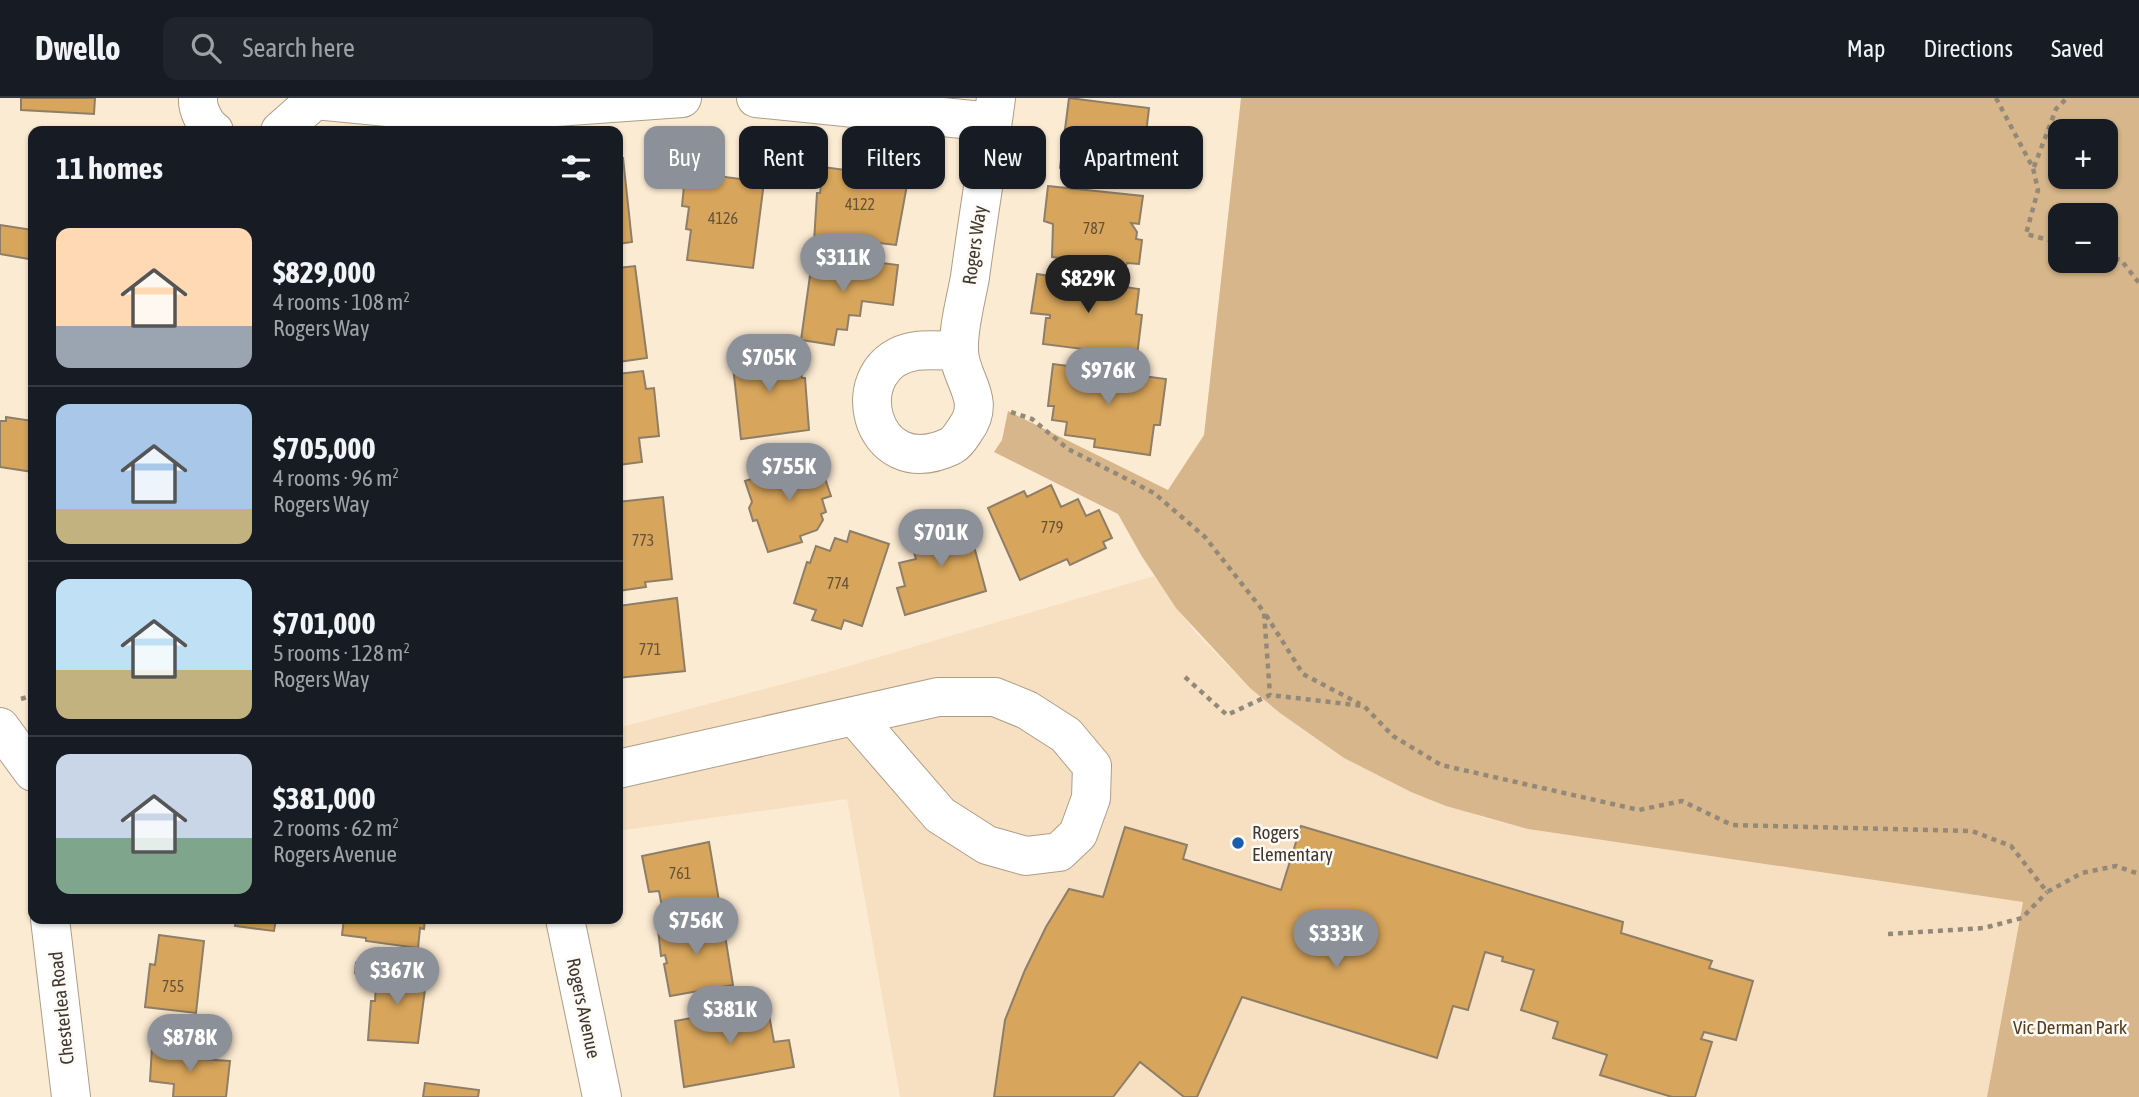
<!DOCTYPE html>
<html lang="en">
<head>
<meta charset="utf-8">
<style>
	:root { --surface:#171b24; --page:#20242c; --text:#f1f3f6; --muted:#9ea1a6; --line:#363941; --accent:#8c9099 }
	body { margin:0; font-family:"Asap Condensed",sans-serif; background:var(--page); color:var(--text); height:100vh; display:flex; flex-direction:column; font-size:26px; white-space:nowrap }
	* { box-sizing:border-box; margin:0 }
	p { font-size:23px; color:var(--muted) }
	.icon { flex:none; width:38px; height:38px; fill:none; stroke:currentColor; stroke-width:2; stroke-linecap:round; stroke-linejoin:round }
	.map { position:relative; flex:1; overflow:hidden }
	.details { position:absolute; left:28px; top:28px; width:595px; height:798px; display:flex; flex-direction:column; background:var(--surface); border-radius:14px; box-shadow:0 2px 5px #0004 }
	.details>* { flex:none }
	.top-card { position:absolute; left:644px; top:28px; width:665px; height:63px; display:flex; gap:14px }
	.buttons { position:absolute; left:2048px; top:21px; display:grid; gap:14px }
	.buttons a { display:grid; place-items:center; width:70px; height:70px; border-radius:14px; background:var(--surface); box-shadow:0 2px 5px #0004; font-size:35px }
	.price { position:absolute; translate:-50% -60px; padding:0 16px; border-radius:24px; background:var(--accent); color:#fff; font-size:23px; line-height:46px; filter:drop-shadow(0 2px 4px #0008) }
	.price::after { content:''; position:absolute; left:50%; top:42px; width:21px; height:16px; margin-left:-10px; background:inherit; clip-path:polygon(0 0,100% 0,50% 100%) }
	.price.current { background:#222; color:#fff }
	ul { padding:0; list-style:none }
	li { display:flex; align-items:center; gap:21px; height:175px; padding:0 28px }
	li+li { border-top:2px solid var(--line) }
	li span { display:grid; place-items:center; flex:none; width:196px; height:140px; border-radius:14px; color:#555 }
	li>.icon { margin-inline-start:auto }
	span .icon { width:84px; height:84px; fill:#fffc; stroke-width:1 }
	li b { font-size:30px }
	h2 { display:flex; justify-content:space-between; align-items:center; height:84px; padding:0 28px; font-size:30px }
	.tag { padding:0 24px; border-radius:14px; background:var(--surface); box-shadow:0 2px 5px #0004; font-size:24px; line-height:63px }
	.tag.current { background:var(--accent); color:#fff }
	header { display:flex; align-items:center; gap:42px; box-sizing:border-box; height:98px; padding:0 35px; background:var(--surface); border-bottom:2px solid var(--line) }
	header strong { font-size:33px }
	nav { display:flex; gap:38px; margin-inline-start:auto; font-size:24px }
	.search { width:490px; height:63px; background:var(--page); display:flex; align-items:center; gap:18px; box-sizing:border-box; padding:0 24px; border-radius:14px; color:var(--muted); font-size:26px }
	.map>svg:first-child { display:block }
	.built { fill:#f6e0c1 }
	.green { fill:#d6b68a; fill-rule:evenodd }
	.building { fill:#d7a55b; stroke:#8e7e68; stroke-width:2 }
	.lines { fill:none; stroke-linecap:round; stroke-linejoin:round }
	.minor-casing { stroke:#ad9d87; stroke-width:40 }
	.path { stroke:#948979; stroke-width:4.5; stroke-dasharray:5 5; stroke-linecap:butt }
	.minor { stroke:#fff; stroke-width:38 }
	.poi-dot { fill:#195eae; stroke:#fefaf5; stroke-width:2.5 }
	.labels { text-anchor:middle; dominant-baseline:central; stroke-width:5; stroke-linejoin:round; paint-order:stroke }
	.number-label { font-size:16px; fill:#65533a }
	.street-label { font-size:19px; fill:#3f382f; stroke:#fefaf5 }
	.poi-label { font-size:19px; fill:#3f382f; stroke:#fefaf5; text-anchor:start }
	.park-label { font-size:19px; fill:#523d1d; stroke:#fefaf5 }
</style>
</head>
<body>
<header>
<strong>Dwello</strong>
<div class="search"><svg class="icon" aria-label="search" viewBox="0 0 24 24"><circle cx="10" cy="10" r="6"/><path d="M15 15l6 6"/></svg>Search here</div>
<nav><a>Map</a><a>Directions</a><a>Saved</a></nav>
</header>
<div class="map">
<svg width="2139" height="999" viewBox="0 0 2139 999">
	<rect width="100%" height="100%" fill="#fcebd3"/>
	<path class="built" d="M1154,478L1196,535L1250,590L1280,615L1344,660L1411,694L1482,719L1528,731L2023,804L1987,999H900L847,701L618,733V630L828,574Z"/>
	<path class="green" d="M1241,0H2139V999H1987L2023,804L1528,731L1446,708L1411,694L1344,660L1280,615L1250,590L1176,510L1141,457L1118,416L994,354L1002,342L1008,313L1168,392L1204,337ZM2060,33H2105V79H2060ZM2060,117H2105V163H2060Z"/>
	<g class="building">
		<path d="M21,0H95L94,16L21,12Z"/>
		<path d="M1069,0L1149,10L1146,36H1150L1145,81L1060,70Z"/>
		<path d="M618,60H623L632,144L618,146Z"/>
		<path d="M686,68L718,72L717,78L764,84L753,170L687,162L691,132L686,131L689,109L682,108Z"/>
		<path d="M823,69L860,74L861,70L909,76L896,147L853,142L847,148L814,144L817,95H820Z"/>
		<path d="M1048,88L1143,98L1139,126L1131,125L1137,134L1136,141L1142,142L1139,166L1127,165L1126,168L1052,159L1053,126L1044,123Z"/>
		<path d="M0,127L33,132L29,161L0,156Z"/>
		<path d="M813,156L898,167L893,207L862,203L860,218L849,217L847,232L837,231L834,247L801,242Z"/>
		<path d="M635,168L647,260L618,264V170Z"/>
		<path d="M1037,176L1139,191L1136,216L1142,217L1137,258L1043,246L1046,220H1050V217L1031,215Z"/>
		<path d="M758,247L759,254L774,252L775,263L793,261V264L800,263L802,280H805L809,332L741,341L731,250Z"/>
		<path d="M1053,266L1166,281L1160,327H1154L1150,357L1094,349L1095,341L1065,337L1067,324L1052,322L1054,308H1048Z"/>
		<path d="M643,273L646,291L654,290L659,338L639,340L642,364L618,367V276Z"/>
		<path d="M6,319L33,323V374L0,369V323H6Z"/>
		<path d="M818,360L831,398L822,401L826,414L821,416L823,422L817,432L800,438L802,444L768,454L757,422L753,423L749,410L752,404L745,383Z"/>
		<path d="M1051,387L1061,409L1078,401L1086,418L1099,412L1112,440L1103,444L1106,450L1070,467L1067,461L1020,482L988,410L1024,393L1027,399Z"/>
		<path d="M663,399L672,481L645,484L646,489L618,493V404Z"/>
		<path d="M967,422L986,493L905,517L897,490L905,488L899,465L916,461L910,442L929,437L928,433Z"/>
		<path d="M850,433L889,446L862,528L844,522L841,531L812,522L816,512L794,505L807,464L810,465L816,448L830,453L835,440L847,444Z"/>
		<path d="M677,500L685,573L618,580V508Z"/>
		<path d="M1301,728L1623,824L1621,835L1712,863L1709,870L1753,883L1736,942L1704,934L1701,941L1712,944L1695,999H1672L1600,977L1607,957L1553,940L1558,924L1521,912L1534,872L1502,863L1503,859L1485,854L1468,912L1453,908L1437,960L1242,899L1197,999H1184L1140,964L1113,999H994L1005,922L1025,872L1046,829L1069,791L1103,799L1125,729L1187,747L1183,761L1281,792Z"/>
		<path d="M709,744L720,809L672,818L670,808L662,809L659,793L649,794L642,758Z"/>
		<path d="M722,819L733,887L670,898L664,866L667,865L665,857L661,858L658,831Z"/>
		<path d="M236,821H276L274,833L235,828Z"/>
		<path d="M344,821H425L424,831L420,830L418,850L366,843V840L342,837Z"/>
		<path d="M159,837L204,843L196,915L145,909L150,866L155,867Z"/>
		<path d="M356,865L375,868L374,877L355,875Z"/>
		<path d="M377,873L427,876L418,945L368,942L371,903H375Z"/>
		<path d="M767,906L774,944L789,942L794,969L684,989L675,923Z"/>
		<path d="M152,949L184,951V960L230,963L226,999H173L174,986L150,983Z"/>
		<path d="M425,985L479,992L478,999H423Z"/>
	</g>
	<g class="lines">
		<defs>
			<g id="minor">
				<path d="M198,0C197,11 205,27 214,33"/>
				<path d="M756,0L992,24"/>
				<path d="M315,2L460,16L682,0"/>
				<path d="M280,33L315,2L313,0"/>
				<path d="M959,253C945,253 930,251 916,253C841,264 868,388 951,348C958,344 961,338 965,332C988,301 959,282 959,252C958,229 966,202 970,179C978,119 988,60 996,0"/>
				<path d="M0,629L33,674"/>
				<path d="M618,671L938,599H995L1027,612L1066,637L1092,668L1091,700L1078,736L1059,754L1026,758L987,747L940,717L856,620"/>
				<path d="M50,821L71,999"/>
				<path d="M565,821L602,999"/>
			</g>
		</defs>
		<use href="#minor" class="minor-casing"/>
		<g class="path">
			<path d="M1996,0L2033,70L2038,92L2026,136L2060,145"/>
			<path d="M2034,69L2056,11L2067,0"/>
			<path d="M2105,158L2121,162L2139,185"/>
			<path d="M1011,314L1032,321L1068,351L1154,395L1205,439L1264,514L1270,597"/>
			<path d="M1266,517L1303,576L1360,606"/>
			<path d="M1185,579L1227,617L1270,597L1364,608L1393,638L1441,667L1639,712L1682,703L1732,727L1972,733L2011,748L2047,794L2082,775L2116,768L2139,776"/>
			<path d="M21,601L33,597"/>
			<path d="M1888,836L1984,830L2022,820L2047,794"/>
		</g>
		<use href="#minor" class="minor"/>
	</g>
	<circle class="poi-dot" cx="1238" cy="745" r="7"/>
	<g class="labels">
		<g class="number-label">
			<text x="860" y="106">4122</text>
			<text x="723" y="120">4126</text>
			<text x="1094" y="130">787</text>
			<text x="1052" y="429">779</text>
			<text x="643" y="442">773</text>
			<text x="838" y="485">774</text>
			<text x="650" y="551">771</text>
			<text x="680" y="775">761</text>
			<text x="173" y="888">755</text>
		</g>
		<g class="street-label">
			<text transform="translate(974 147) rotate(-82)">Rogers Way</text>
			<text transform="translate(61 910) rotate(-96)">Chesterlea Road</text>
			<text transform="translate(584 910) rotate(78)">Rogers Avenue</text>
		</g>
		<g class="poi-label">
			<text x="1252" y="734">Rogers<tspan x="1252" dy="22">Elementary</tspan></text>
		</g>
		<g class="park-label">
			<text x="2070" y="929">Vic Derman Park</text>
		</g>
	</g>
</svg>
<div class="buttons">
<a>+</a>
<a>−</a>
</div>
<b class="price" style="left:843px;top:196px">$311K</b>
<b class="price current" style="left:1088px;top:217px">$829K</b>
<b class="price" style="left:769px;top:296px">$705K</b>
<b class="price" style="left:1108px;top:309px">$976K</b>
<b class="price" style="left:789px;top:405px">$755K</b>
<b class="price" style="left:941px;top:471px">$701K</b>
<b class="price" style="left:696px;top:859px">$756K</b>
<b class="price" style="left:1336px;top:872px">$333K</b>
<b class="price" style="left:397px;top:909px">$367K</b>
<b class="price" style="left:730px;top:948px">$381K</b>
<b class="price" style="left:190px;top:976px">$878K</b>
<div class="top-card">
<a class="tag current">Buy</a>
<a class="tag">Rent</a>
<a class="tag">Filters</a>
<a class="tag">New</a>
<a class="tag">Apartment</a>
</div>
<section class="details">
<h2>11 homes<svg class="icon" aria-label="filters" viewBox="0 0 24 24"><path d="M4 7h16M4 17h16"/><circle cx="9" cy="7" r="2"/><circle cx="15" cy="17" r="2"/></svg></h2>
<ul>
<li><span style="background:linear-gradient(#ffd9b3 70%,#9aa5b1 0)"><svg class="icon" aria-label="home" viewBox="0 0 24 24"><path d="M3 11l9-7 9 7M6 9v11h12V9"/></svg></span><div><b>$829,000</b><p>4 rooms · 108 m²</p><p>Rogers Way</p></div></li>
<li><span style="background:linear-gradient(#a9c7e8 75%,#c2b280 0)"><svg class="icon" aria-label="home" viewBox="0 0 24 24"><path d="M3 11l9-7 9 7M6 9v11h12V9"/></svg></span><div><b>$705,000</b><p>4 rooms · 96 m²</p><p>Rogers Way</p></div></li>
<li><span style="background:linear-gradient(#bfe0f5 65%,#c2b280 0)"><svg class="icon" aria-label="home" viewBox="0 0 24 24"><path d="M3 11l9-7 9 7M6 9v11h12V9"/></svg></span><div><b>$701,000</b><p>5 rooms · 128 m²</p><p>Rogers Way</p></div></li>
<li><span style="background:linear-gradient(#c9d6e8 60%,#7fa58c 0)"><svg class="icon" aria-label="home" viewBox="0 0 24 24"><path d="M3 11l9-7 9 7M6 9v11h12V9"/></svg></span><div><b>$381,000</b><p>2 rooms · 62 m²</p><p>Rogers Avenue</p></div></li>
</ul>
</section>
</div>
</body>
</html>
